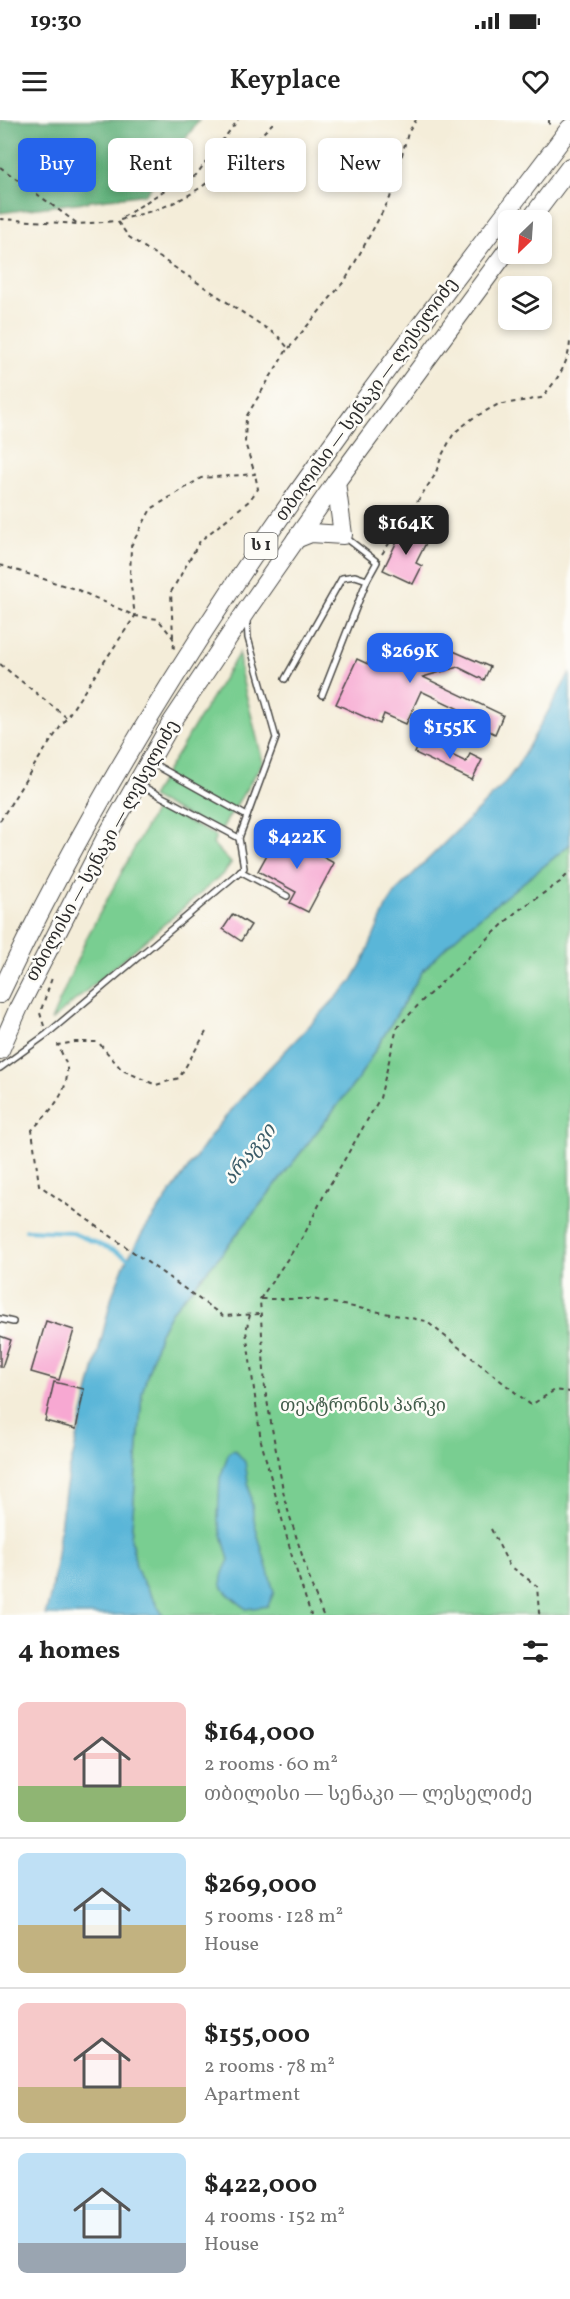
<!DOCTYPE html>
<html lang="en">
<head>
<meta charset="utf-8">
<style>
	:root { --surface:#fff; --page:#f2f2f2; --text:#222; --muted:#767676; --line:#e0e0e0; --accent:#2563eb }
	body { margin:0; font-family:Vollkorn,"Noto Serif Georgian",serif; background:var(--page); color:var(--text); height:100vh; display:flex; flex-direction:column; font-size:22px; white-space:nowrap }
	* { box-sizing:border-box; margin:0 }
	p { font-size:20px; color:var(--muted) }
	.icon { flex:none; width:33px; height:33px; fill:none; stroke:currentColor; stroke-width:2; stroke-linecap:round; stroke-linejoin:round }
	.map { position:relative; height:1495px; overflow:hidden }
	.panel { display:flex; flex-direction:column; background:var(--surface); flex:1 }
	.panel>* { flex:none }
	.hud { position:absolute; left:18px; top:18px; width:534px; height:54px; display:flex; gap:12px }
	.needle { width:39px; rotate:205deg }
	.buttons { position:absolute; left:498px; top:90px; display:grid; gap:12px }
	.buttons a { display:grid; place-items:center; width:54px; height:54px; border-radius:9px; background:var(--surface); box-shadow:0 3px 9px #0003; font-size:30px }
	.price { position:absolute; translate:-50% -51px; padding:0 14px; border-radius:12px; background:var(--accent); color:#fff; font-size:20px; line-height:39px; filter:drop-shadow(0 2px 3px #0008) }
	.price::after { content:''; position:absolute; left:50%; top:36px; width:18px; height:14px; margin-left:-9px; background:inherit; clip-path:polygon(0 0,100% 0,50% 100%) }
	.price.current { background:#222; color:#fff }
	ul { padding:0; list-style:none }
	li { display:flex; align-items:center; gap:18px; height:150px; padding:0 18px }
	li+li { border-top:2px solid var(--line) }
	li span { display:grid; place-items:center; flex:none; width:168px; height:120px; border-radius:9px; color:#555 }
	li>.icon { margin-inline-start:auto }
	span .icon { width:72px; height:72px; fill:#fffc; stroke-width:1 }
	li b { font-size:26px }
	h2 { display:flex; justify-content:space-between; align-items:center; height:72px; padding:0 18px; font-size:26px }
	.tag { padding:0 21px; border-radius:9px; background:var(--surface); box-shadow:0 3px 9px #0003; font-size:21px; line-height:54px }
	.tag.current { background:var(--accent); color:#fff }
	.status { display:flex; justify-content:space-between; align-items:center; height:42px; padding:0 30px; background:var(--surface); direction:ltr }
	.status svg { height:16px; fill:currentColor }
	header { display:flex; justify-content:space-between; align-items:center; height:78px; padding:0 18px; background:var(--surface); font-size:27px; font-weight:600 }
	.map>svg:first-child { display:block }
	.green { fill:#79ce91; stroke:#527c5e; stroke-width:1.5 }
	.forest { fill:#62b17b; stroke:#466e53; stroke-width:1.5 }
	.water { fill:#5ab6d8; stroke:#427082; stroke-width:1.5 }
	.lines { fill:none; stroke-linecap:round; stroke-linejoin:round }
	.stream { stroke:#5ab6d8; stroke-width:4 }
	.building { fill:#f7a8d2 }
	.service-casing { stroke:#494845; stroke-width:8 }
	.motorway-casing { stroke:#494845; stroke-width:20 }
	.path { stroke:#494845; stroke-width:2; stroke-dasharray:4.5 4.5; stroke-linecap:butt }
	.service { stroke:#fff; stroke-width:5 }
	.motorway { stroke:#fff; stroke-width:18 }
	.labels { text-anchor:middle; dominant-baseline:central; stroke-width:5; stroke-linejoin:round; paint-order:stroke }
	.shield { fill:#fdfcf7; stroke:#6a6a68; stroke-width:1.5 }
	.shield-label { font-size:16px; font-weight:bold; fill:#2b2b2b }
	.street-label { font-size:18px; fill:#2b2b2b; stroke:#fdfcf7 }
	.park-label { font-size:18px; fill:#425c4a; stroke:#fdfcf7 }
	.water-label { font-size:20px; font-style:italic; fill:#3b5c68; stroke:#fdfcf7 }
</style>
</head>
<body>
<div class="status"><b>19:30</b><svg viewBox="0 0 49 12"><path d="M0 12V9h3v3zM5 12V6h3v6zM10 12V3h3v9zM15 12V0h3v12zM26 1h20v11H26zM47 4h2v5h-2z"/></svg></div>
<header><svg class="icon" aria-label="menu" viewBox="0 0 24 24"><path d="M4 6h16M4 12h16M4 18h16"/></svg>Keyplace<svg class="icon" aria-label="heart" viewBox="0 0 24 24"><path d="M12 20l-8-8c-3-5 5-10 8-4 3-6 11-1 8 4z"/></svg></header>
<div class="map">
<svg width="570" height="1495" viewBox="0 0 570 1495">
	<rect width="100%" height="100%" fill="#fdfcf7"/>
	<filter id="ink" filterUnits="userSpaceOnUse"><feTurbulence type="fractalNoise" baseFrequency=".0167" numOctaves="2"/><feDisplacementMap in="SourceGraphic" scale="12" xChannelSelector="R" yChannelSelector="G"/><feConvolveMatrix kernelMatrix="1 2 1 2 8 2 1 2 1" color-interpolation-filters="sRGB"/></filter>
	<filter id="wash" filterUnits="userSpaceOnUse"><feTurbulence type="fractalNoise" baseFrequency=".008" numOctaves="4" result="noise"/><feDisplacementMap in="SourceGraphic" scale="24" xChannelSelector="R" yChannelSelector="G"/><feGaussianBlur stdDeviation="1.35" result="paint"/><feColorMatrix in="noise" values="0 0 0 0 0 0 0 0 0 0 0 0 0 0 0 0 0 1.4 0 .05"/><feComposite in="paint" operator="in"/></filter>
	<g filter="url(#wash)">
		<rect width="100%" height="100%" fill="#f4edd9"/>
		<g class="green">
			<path d="M239,533L241,554L263,642L219,713L151,677Z"/>
			<path d="M157,686L216,716L213,724L231,743L224,753L51,901L86,819Z"/>
			<path d="M570,724V1495H163L140,1457L136,1447L131,1419L142,1273L159,1215L171,1192L224,1131L358,959L422,852C465,802 522,767 570,724Z"/>
		</g>
		<path class="forest" d="M0,0H199L146,74L0,93Z"/>
		<g class="water">
			<path d="M570,553V724C522,767 465,802 422,852L358,959L224,1131L171,1192L159,1215L142,1273L131,1419L136,1446L140,1457L163,1495H45C59,1450 58,1403 68,1356L112,1176L124,1145L143,1112L214,1011L249,969L351,862L364,839L386,787L398,769L504,664L516,648Z"/>
			<path d="M235,1330L245,1342L255,1405L274,1472L268,1486L246,1489C226,1470 212,1471 229,1440L218,1400L220,1358L229,1332Z"/>
		</g>
		<g class="lines">
			<path class="stream" d="M26,1110L70,1112L115,1131L131,1140"/>
		</g>
		<g id="blocks">
			<g class="building">
				<path d="M404,407L428,419L416,443L422,446L413,464L383,450Z"/>
				<path d="M407,516L448,536L451,530L490,547L484,560L458,547L423,557L503,595L495,614L481,607L484,601L421,571L406,604L384,594L380,604L336,584L357,539L370,545L379,524L399,533Z"/>
				<path d="M421,620L466,642L470,634L482,640L472,660L415,633Z"/>
				<path d="M279,713L334,743L308,792L290,783L296,772L258,751Z"/>
				<path d="M233,794L251,805L241,821L223,809Z"/>
				<path d="M46,1201L74,1210L59,1260L31,1252Z"/>
				<path d="M0,1216L11,1220L2,1247H0Z"/>
				<path d="M54,1262L84,1269L76,1309L45,1301Z"/>
			</g>
		</g>
	</g>
	<g filter="url(#ink)">
		<use href="#blocks" fill-opacity="0" stroke="#494845" stroke-width="1.5"/>
		<g class="lines">
			<defs>
				<g id="service">
					<path d="M285,559L342,458L355,456L367,460"/>
					<path d="M322,575L367,460L377,442L345,417"/>
					<path d="M152,643L247,696"/>
					<path d="M140,665L239,718"/>
					<path d="M240,751L287,776"/>
					<path d="M0,948L47,914L244,748L239,718L276,618L248,518L247,501"/>
					<path d="M0,1199L13,1202"/>
				</g>
				<g id="motorway">
					<path d="M530,100L570,47"/>
					<path d="M296,419L311,413L343,415L336,362"/>
					<path d="M0,874C67,731 148,594 236,462C340,306 457,158 570,8"/>
					<path d="M0,930L19,887L104,721L172,602L246,491L336,362L508,129"/>
				</g>
			</defs>
			<use href="#service" class="service-casing"/>
			<use href="#motorway" class="motorway-casing"/>
			<g class="path">
				<path d="M549,0V9"/>
				<path d="M0,47L78,104"/>
				<path d="M123,97L168,68L196,55L238,0"/>
				<path d="M0,99L78,104L116,101"/>
				<path d="M289,228L346,159L390,78L408,13L416,0"/>
				<path d="M382,434L435,355L442,335L454,313L473,298L497,285L541,278C556,262 569,244 570,221"/>
				<path d="M0,445L78,470L135,496L158,499L173,518L174,530"/>
				<path d="M173,517L171,472L200,421L249,381L258,369L255,354"/>
				<path d="M0,544L66,597"/>
				<path d="M0,701L34,646L135,496L130,459L131,426L151,389L201,358L255,354L245,323L246,297L288,228L278,216L129,117L117,101C135,95 157,91 175,82C214,64 246,30 276,0"/>
				<path d="M44,906L40,893L52,858"/>
				<path d="M206,912L179,958L156,965L122,950L98,922H75L58,925C61,932 66,941 67,948C69,974 48,993 32,1010L39,1065L223,1196L259,1194"/>
				<path d="M261,1179H312L426,1201L531,1285L555,1270L570,1272"/>
				<path d="M250,1195L246,1211L261,1321L293,1440L311,1495"/>
				<path d="M491,1409L509,1445L537,1466L539,1493L543,1495"/>
				<path d="M323,1495L313,1470L285,1381L265,1269L260,1179L304,1115L324,1075L380,978L397,908L422,881L516,792L560,762L570,752"/>
			</g>
			<use href="#service" class="service"/>
			<use href="#motorway" class="motorway"/>
		</g>
	</g>
	<g class="labels">
		<rect class="shield" x="244.5" y="413" width="33" height="26" rx="4.5"/>
		<g class="shield-label">
			<text x="261" y="426">ს 1</text>
		</g>
		<g class="street-label">
			<text transform="translate(367 280) rotate(-54)">თბილისი — სენაკი — ლესელიძე</text>
			<text transform="translate(103 731) rotate(-61)">თბილისი — სენაკი — ლესელიძე</text>
		</g>
		<g class="park-label">
			<text x="363" y="1286">თეატრონის პარკი</text>
		</g>
		<g class="water-label">
			<text transform="translate(250 1035) rotate(-51)">არაგვი</text>
		</g>
	</g>
</svg>
<div class="buttons">
<a><svg class="needle" viewBox="-14 -14 28 28"><path d="M0-13l5 13h-10z" fill="#e53935"/><path d="M0 13l5-13h-10z" fill="#767676"/></svg></a>
<a><svg class="icon" aria-label="layers" viewBox="0 0 24 24"><path d="M12 4l9 5-9 5-9-5zM3 14l9 5 9-5"/></svg></a>
</div>
<b class="price current" style="left:406px;top:436px">$164K</b>
<b class="price" style="left:410px;top:564px">$269K</b>
<b class="price" style="left:450px;top:640px">$155K</b>
<b class="price" style="left:297px;top:750px">$422K</b>
<div class="hud">
<a class="tag current">Buy</a>
<a class="tag">Rent</a>
<a class="tag">Filters</a>
<a class="tag">New</a>
</div>
</div>
<section class="panel">
<h2>4 homes<svg class="icon" aria-label="filters" viewBox="0 0 24 24"><path d="M4 7h16M4 17h16"/><circle cx="9" cy="7" r="2"/><circle cx="15" cy="17" r="2"/></svg></h2>
<ul>
<li><span style="background:linear-gradient(#f6c9c9 70%,#8fb573 0)"><svg class="icon" aria-label="home" viewBox="0 0 24 24"><path d="M3 11l9-7 9 7M6 9v11h12V9"/></svg></span><div><b>$164,000</b><p>2 rooms · 60 m²</p><p>თბილისი — სენაკი — ლესელიძე</p></div></li>
<li><span style="background:linear-gradient(#bfe0f5 60%,#c2b280 0)"><svg class="icon" aria-label="home" viewBox="0 0 24 24"><path d="M3 11l9-7 9 7M6 9v11h12V9"/></svg></span><div><b>$269,000</b><p>5 rooms · 128 m²</p><p>House</p></div></li>
<li><span style="background:linear-gradient(#f6c9c9 70%,#c2b280 0)"><svg class="icon" aria-label="home" viewBox="0 0 24 24"><path d="M3 11l9-7 9 7M6 9v11h12V9"/></svg></span><div><b>$155,000</b><p>2 rooms · 78 m²</p><p>Apartment</p></div></li>
<li><span style="background:linear-gradient(#bfe0f5 75%,#9aa5b1 0)"><svg class="icon" aria-label="home" viewBox="0 0 24 24"><path d="M3 11l9-7 9 7M6 9v11h12V9"/></svg></span><div><b>$422,000</b><p>4 rooms · 152 m²</p><p>House</p></div></li>
</ul>
</section>
</body>
</html>
